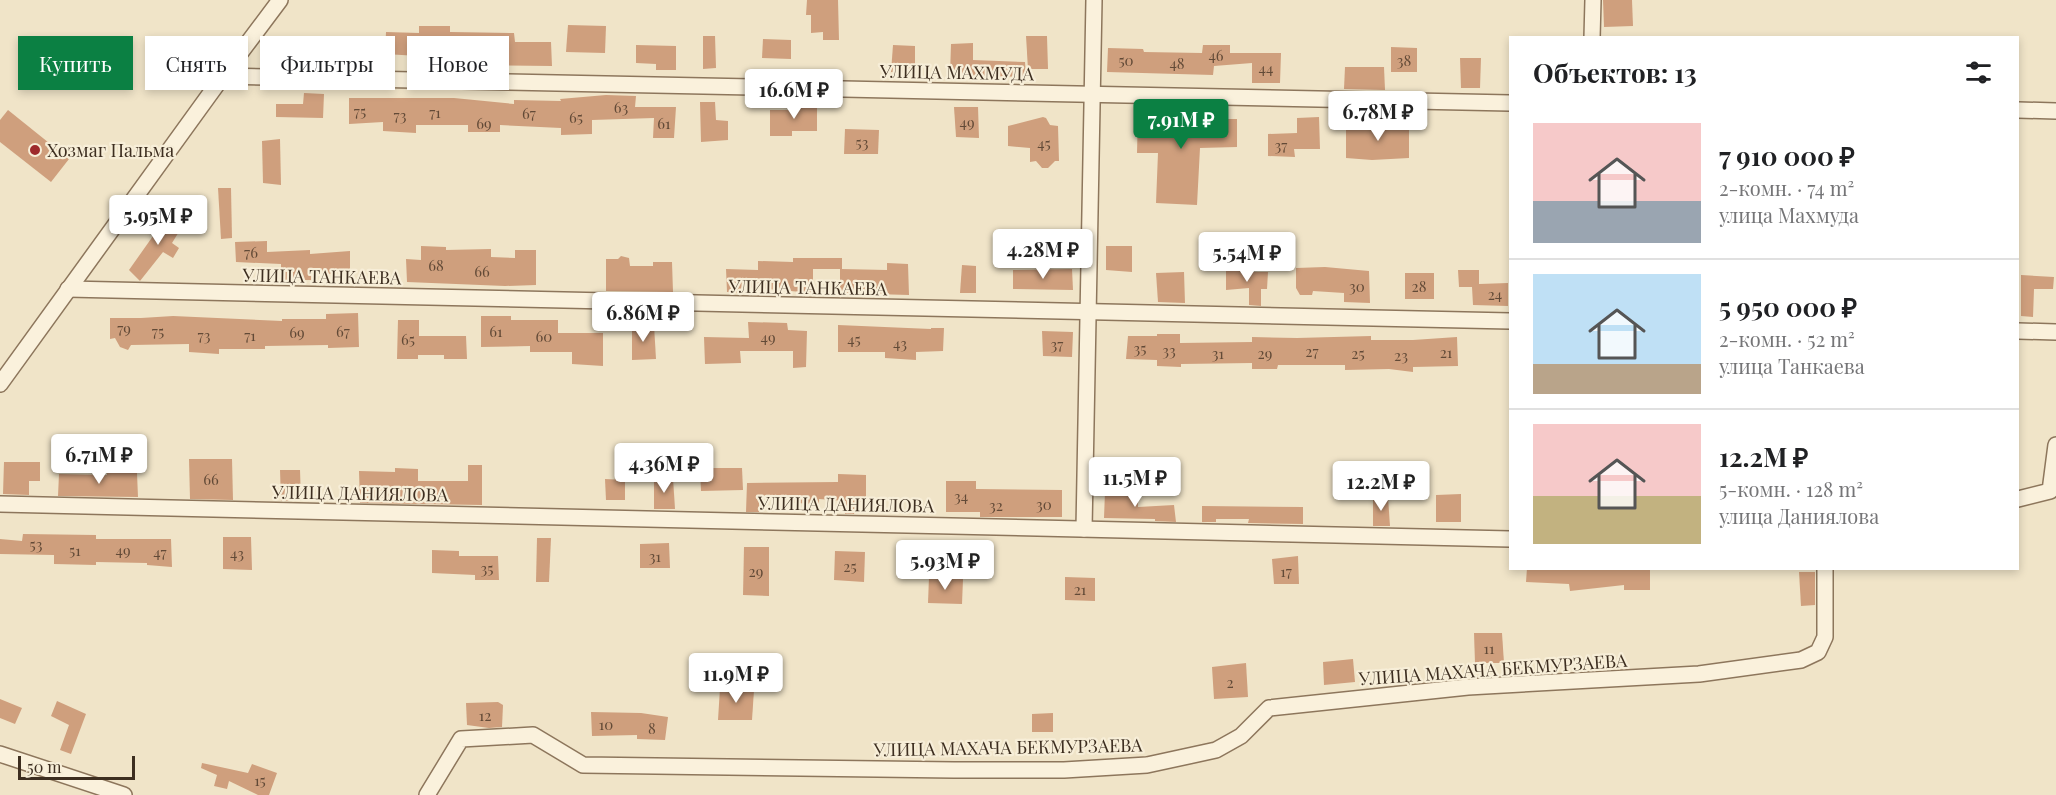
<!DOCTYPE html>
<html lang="ru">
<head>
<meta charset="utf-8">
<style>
	:root { --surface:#fff; --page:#f2f2f2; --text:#202124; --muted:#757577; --line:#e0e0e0; --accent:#0b8043 }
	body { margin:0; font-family:"Playfair Display",serif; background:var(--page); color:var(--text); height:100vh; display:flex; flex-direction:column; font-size:22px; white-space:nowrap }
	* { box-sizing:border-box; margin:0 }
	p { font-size:20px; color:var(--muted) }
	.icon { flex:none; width:33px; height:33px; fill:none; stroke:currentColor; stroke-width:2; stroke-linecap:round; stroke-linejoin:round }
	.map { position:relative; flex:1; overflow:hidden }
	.details { position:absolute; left:1509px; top:36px; width:510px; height:534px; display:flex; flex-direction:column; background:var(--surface); border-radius:0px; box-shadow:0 3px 9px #0003 }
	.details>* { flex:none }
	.hud { position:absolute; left:18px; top:36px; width:570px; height:54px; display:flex; gap:12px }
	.scale { position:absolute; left:18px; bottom:15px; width:117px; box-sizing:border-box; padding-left:6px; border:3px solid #3d2e20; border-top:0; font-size:16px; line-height:21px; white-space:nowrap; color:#3d2e20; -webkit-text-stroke:4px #f7eed8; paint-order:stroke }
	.price { position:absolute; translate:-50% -51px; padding:0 14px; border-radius:6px; background:#fff; color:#222; font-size:20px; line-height:39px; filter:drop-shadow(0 2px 3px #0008) }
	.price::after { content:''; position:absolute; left:50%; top:36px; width:18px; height:14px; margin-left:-9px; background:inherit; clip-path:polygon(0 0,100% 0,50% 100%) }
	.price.selected { background:var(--accent); color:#fff }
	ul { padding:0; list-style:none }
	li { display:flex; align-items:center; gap:18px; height:150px; padding:0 24px }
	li+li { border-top:2px solid var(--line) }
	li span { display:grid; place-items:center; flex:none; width:168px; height:120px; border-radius:0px; color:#555 }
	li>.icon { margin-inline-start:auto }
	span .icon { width:72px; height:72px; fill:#fffc; stroke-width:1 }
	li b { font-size:26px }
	h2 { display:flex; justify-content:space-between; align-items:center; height:72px; padding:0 24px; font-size:26px }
	.tag { padding:0 21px; border-radius:0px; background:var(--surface); box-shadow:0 3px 9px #0003; font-size:21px; line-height:54px }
	.tag.selected { background:var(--accent); color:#fff }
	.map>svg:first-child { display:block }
	.building { fill:#cf9f7d }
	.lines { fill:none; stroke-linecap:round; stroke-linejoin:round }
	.minor-casing { stroke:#8d765c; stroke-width:18 }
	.minor { stroke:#faf1dc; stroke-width:15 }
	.poi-dot { fill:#9e2a2b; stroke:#f7eed8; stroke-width:2 }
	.labels { text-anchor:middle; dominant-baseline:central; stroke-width:4.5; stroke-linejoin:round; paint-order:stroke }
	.number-label { font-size:15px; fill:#624a37 }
	.street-label { font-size:18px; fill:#3d2e20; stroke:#f7eed8 }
	.poi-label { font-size:18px; fill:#3d2e20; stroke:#f7eed8; text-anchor:start }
</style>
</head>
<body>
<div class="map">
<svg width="2056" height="795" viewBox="0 0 2056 795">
	<rect width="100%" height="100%" fill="#f0e4c8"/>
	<g class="building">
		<path d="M807,0H838L839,40H823V32L811,33V15H806Z"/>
		<path d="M1603,0H1632L1633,26L1604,27Z"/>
		<path d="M568,25L606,26L605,53L566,52Z"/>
		<path d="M419,26H450V32L514,33L515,42H551L552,66L468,65V59L385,54L386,32L419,33Z"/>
		<path d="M703,36H715L716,68L703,69Z"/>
		<path d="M1026,36H1047L1048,69H1028Z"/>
		<path d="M763,39L791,40V59L762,58Z"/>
		<path d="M973,43V60L1025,62L1026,77L950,75L951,44Z"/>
		<path d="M636,45L676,46V70H656V64L636,63Z"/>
		<path d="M893,45L915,46V73L891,72Z"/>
		<path d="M1203,45H1230V53H1281L1280,83H1252V63L1214,66L1213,75L1107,72L1108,48L1143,49L1144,52L1202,53Z"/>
		<path d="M1391,47L1417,48V72H1391Z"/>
		<path d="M1460,58H1481L1480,88H1461Z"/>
		<path d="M1345,67H1384L1385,90L1344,89Z"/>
		<path d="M304,93L324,94L323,118L276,117V104H303Z"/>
		<path d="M606,95L636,96L635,107H676L674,138H653L654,118L592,120V134L561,135V128L500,125V132H468V125H416V133L383,131V122L349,124V98H454L514,104V100L561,101L560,99Z"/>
		<path d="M700,102H715L716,120L728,121V140L701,142Z"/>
		<path d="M817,104V131H792V136H770V110H795V105Z"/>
		<path d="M954,107H978L979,138L956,137Z"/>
		<path d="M8,110L69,159L51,182L0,142V120Z"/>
		<path d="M1138,112H1202V119H1237V147L1200,148L1197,205L1156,203L1158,153H1137Z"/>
		<path d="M1043,117L1046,118L1050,125L1058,126L1059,161H1055L1048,168H1042L1036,161L1030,162V148L1008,146V126Z"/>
		<path d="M1319,117L1320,149H1294L1295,157L1268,156V134L1297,133V118Z"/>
		<path d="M1392,120H1409V158L1372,160L1346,158V125L1391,127Z"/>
		<path d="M845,129L879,130L878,154H844Z"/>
		<path d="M280,139L281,185L263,183L262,141Z"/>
		<path d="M218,188H231L232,238L221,239Z"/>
		<path d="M170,212L185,222L172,243L179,248L173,258L163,252L140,281L129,270Z"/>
		<path d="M267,241V252L310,250V254L350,251V272L311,275V280H281V264L236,262L235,242Z"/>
		<path d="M421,246L446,247V250L491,249V257L515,258V250H536V285L505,286L407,282L406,259L421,260Z"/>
		<path d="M1106,246H1132V272L1106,270Z"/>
		<path d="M621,256L629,258L630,266H653V262H672L673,292L606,291V259H618Z"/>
		<path d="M793,258H842V269H813V293L745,287L746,293L727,292L726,269L758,270V261L793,262Z"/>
		<path d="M887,263L908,264L909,295L840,293V269L887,270Z"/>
		<path d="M962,265L976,266V293H960Z"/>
		<path d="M1226,267H1247V272H1268L1267,289H1261V306L1249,305V288L1226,290Z"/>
		<path d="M1325,267L1369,271L1370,303L1344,302V293L1313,291L1312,295H1300L1296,288V268Z"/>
		<path d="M1072,269L1073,290L1013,289V270Z"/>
		<path d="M1458,270H1479V284L1508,283V306L1473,305L1472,287H1459Z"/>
		<path d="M1184,272L1185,303L1158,302L1156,273Z"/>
		<rect x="1405" y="273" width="29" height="26"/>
		<path d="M2021,275L2054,277L2053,289H2034L2033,317L2021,316Z"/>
		<path d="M358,313L359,347L328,348V345L265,346V349H219V354L189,352V344L131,345L128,350L120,347L115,338L110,339V318H141L173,316L282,321V319H326V314Z"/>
		<path d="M481,316H511V320H558V333H603V366L572,364V352H530V346L481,347Z"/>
		<path d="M398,320H419V336H466L467,359H444V355H418V359H397Z"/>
		<path d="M748,322L787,323L788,330L807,331L806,367L793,368V351H740L741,363L705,364L704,337L749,338Z"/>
		<path d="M632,325H654L656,359L632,360Z"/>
		<path d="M838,325L931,329V328H944L943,351L916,352V360L885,358V352H838Z"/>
		<path d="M1042,331L1073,332L1072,357L1043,356Z"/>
		<path d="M1157,334H1180V343L1252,342V337L1297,338L1371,336V340H1413L1457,337L1458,366L1413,367V372L1389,369L1345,370V365H1278L1277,369H1252V363L1181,364V367L1157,366V360L1126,359L1128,336H1157Z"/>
		<path d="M189,459H232L233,500L190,499Z"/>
		<path d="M4,462H40V481H29V495L3,494Z"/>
		<path d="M468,465H482V505L360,503L359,471L395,472V468L418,469V481H468Z"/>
		<path d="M700,468H742L743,490L701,491Z"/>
		<path d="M280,470H300L301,501H281Z"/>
		<path d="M107,472L137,473L138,497L58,496L59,474L107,475Z"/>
		<path d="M838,474L866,475V501L858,502L854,514H845L846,501L819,499V504L794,503V495L759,496V512H746L747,483L838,482Z"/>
		<path d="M673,478L675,509H654V479Z"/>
		<path d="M605,479L625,480V500H606Z"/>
		<path d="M946,481H976V489L1062,490V517H980V512H946Z"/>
		<path d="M1105,492H1138V507L1174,505L1176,522L1155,521V519L1104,518Z"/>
		<path d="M1461,494V522H1436V495Z"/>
		<path d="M1388,497L1390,526H1373V498Z"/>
		<path d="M1202,506L1303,507V524L1248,523L1249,519H1216V522H1202Z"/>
		<path d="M23,534L96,535V539H171L172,567L147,565V563L96,562V565L54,564V555L0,554V539L22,541Z"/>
		<path d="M223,537H251L252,570L223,569Z"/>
		<path d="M537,538H551L549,582H536Z"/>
		<path d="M669,543L670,568H640V544Z"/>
		<path d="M744,547H769V596L743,595Z"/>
		<path d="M965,549L994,550L992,575L965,574Z"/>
		<path d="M432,550L459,551V556H498L499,580H475V575L432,573Z"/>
		<path d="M835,551L865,552L864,582L834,580Z"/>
		<path d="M1298,556L1299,584H1274L1272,559Z"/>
		<path d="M1527,568H1650V590H1624V585L1570,591L1569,584L1526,582Z"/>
		<path d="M1799,572H1815V605L1801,606Z"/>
		<path d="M929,577L963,579L962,604L928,603Z"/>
		<path d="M1065,577L1095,578V601L1065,600Z"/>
		<path d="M1474,633H1502L1504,663H1475Z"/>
		<path d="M1353,659L1355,682L1324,685L1323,662Z"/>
		<path d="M1246,663L1248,697L1214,699L1212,667Z"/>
		<path d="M720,688L754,690L752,720H718Z"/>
		<path d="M0,699L22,708L15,724L0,718Z"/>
		<path d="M57,701L86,714L71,754L60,750L69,725L51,716Z"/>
		<path d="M498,702L503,705L502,727L489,728L467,725L466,703Z"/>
		<path d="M591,712L641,713L668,717L665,740L637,739V735L592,736Z"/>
		<path d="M1053,713V732H1032V714Z"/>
		<path d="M202,763L248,773L252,764L277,773L269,795H258L229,781L227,789L214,786L217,775L201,768Z"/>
	</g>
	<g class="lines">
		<defs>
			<g id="minor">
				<path d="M1592,38L1593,0"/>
				<path d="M223,76L1510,103"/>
				<path d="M2018,110L2056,111"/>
				<path d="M68,289L1510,321"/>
				<path d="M2018,331L2056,332"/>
				<path d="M0,384L223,76L280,0"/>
				<path d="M2018,499L2050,491L2056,445"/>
				<path d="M0,504L1510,539"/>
				<path d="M1084,529L1094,0"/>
				<path d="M0,754L124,795"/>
				<path d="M427,795L461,739L533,735L583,765L954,770H1064L1147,765L1216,750L1241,736L1269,708L1468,687L1699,674L1801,660L1818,652L1825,637V568"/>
			</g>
		</defs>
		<use href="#minor" class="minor-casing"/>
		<use href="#minor" class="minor"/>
	</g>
	<circle class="poi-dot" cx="35" cy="150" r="6"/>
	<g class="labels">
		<g class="number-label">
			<text x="1216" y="55">46</text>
			<text x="1126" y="60">50</text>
			<text x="1404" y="60">38</text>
			<text x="1177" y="63">48</text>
			<text x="1266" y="68">44</text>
			<text x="621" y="107">63</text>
			<text x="360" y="111">75</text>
			<text x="435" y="112">71</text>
			<text x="529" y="113">67</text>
			<text x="400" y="115">73</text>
			<text x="576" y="117">65</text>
			<text x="967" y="122">49</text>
			<text x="484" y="123">69</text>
			<text x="664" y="123">61</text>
			<text x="862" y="142">53</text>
			<text x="1044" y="143">45</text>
			<text x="1281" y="145">37</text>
			<text x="251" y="252">76</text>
			<text x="436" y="265">68</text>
			<text x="482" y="271">66</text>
			<text x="1357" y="286">30</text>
			<text x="1419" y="286">28</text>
			<text x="1495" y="294">24</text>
			<text x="124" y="328">79</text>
			<text x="158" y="331">75</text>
			<text x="343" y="331">67</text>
			<text x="496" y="331">61</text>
			<text x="297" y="332">69</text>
			<text x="204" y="335">73</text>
			<text x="250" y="335">71</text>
			<text x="544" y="336">60</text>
			<text x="768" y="337">49</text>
			<text x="408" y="339">65</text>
			<text x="854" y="339">45</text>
			<text x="900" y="343">43</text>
			<text x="1057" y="344">37</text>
			<text x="1140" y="348">35</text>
			<text x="1169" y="350">33</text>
			<text x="1312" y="351">27</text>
			<text x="1446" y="352">21</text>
			<text x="1218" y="353">31</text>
			<text x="1265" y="353">29</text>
			<text x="1358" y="353">25</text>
			<text x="1401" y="355">23</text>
			<text x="211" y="479">66</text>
			<text x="961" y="496">34</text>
			<text x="1044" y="504">30</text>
			<text x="996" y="505">32</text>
			<text x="36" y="544">53</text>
			<text x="75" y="550">51</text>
			<text x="123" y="550">49</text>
			<text x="160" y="552">47</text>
			<text x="237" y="553">43</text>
			<text x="655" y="556">31</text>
			<text x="850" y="566">25</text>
			<text x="487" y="568">35</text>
			<text x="756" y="571">29</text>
			<text x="1286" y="571">17</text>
			<text x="1080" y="589">21</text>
			<text x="1489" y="648">11</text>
			<text x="1230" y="682">2</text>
			<text x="485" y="715">12</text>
			<text x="606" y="724">10</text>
			<text x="652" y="728">8</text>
			<text x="260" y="780">15</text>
		</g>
		<g class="street-label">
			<text transform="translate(957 72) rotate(1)">УЛИЦА МАХМУДА</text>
			<text transform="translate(322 276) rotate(1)">УЛИЦА ТАНКАЕВА</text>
			<text transform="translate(808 287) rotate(1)">УЛИЦА ТАНКАЕВА</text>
			<text transform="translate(360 493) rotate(1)">УЛИЦА ДАНИЯЛОВА</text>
			<text transform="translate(846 504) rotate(1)">УЛИЦА ДАНИЯЛОВА</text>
			<text transform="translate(1493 669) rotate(-4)">УЛИЦА МАХАЧА БЕКМУРЗАЕВА</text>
			<text transform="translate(1008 747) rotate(-1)">УЛИЦА МАХАЧА БЕКМУРЗАЕВА</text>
		</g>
		<g class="poi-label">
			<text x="47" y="150">Хозмаг Пальма</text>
		</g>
	</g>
</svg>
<div class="scale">50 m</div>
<b class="price" style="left:794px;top:120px">16.6M ₽</b>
<b class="price" style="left:1378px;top:142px">6.78M ₽</b>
<b class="price selected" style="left:1181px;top:150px">7.91M ₽</b>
<b class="price" style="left:158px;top:246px">5.95M ₽</b>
<b class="price" style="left:1043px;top:280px">4.28M ₽</b>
<b class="price" style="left:1247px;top:283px">5.54M ₽</b>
<b class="price" style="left:643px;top:343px">6.86M ₽</b>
<b class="price" style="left:99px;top:485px">6.71M ₽</b>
<b class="price" style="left:664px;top:494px">4.36M ₽</b>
<b class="price" style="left:1135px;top:508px">11.5M ₽</b>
<b class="price" style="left:1381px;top:512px">12.2M ₽</b>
<b class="price" style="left:945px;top:591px">5.93M ₽</b>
<b class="price" style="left:736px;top:704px">11.9M ₽</b>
<div class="hud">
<a class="tag selected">Купить</a>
<a class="tag">Снять</a>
<a class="tag">Фильтры</a>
<a class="tag">Новое</a>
</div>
<section class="details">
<h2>Объектов: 13<svg class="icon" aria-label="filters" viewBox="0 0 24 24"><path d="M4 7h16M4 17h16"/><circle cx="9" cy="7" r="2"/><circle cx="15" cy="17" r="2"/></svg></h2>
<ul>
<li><span style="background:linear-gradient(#f6c9c9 65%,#9aa5b1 0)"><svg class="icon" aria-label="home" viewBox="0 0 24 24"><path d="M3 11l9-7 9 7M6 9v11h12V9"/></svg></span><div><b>7 910 000 ₽</b><p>2-комн. · 74 m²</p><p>улица Махмуда</p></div></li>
<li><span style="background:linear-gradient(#bfe0f5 75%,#b9a48a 0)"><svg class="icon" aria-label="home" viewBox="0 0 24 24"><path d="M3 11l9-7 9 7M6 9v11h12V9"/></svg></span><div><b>5 950 000 ₽</b><p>2-комн. · 52 m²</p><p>улица Танкаева</p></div></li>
<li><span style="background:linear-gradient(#f6c9c9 60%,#c2b280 0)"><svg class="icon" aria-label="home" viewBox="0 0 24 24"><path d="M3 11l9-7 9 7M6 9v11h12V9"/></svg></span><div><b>12.2M ₽</b><p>5-комн. · 128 m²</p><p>улица Даниялова</p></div></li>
</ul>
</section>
</div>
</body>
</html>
